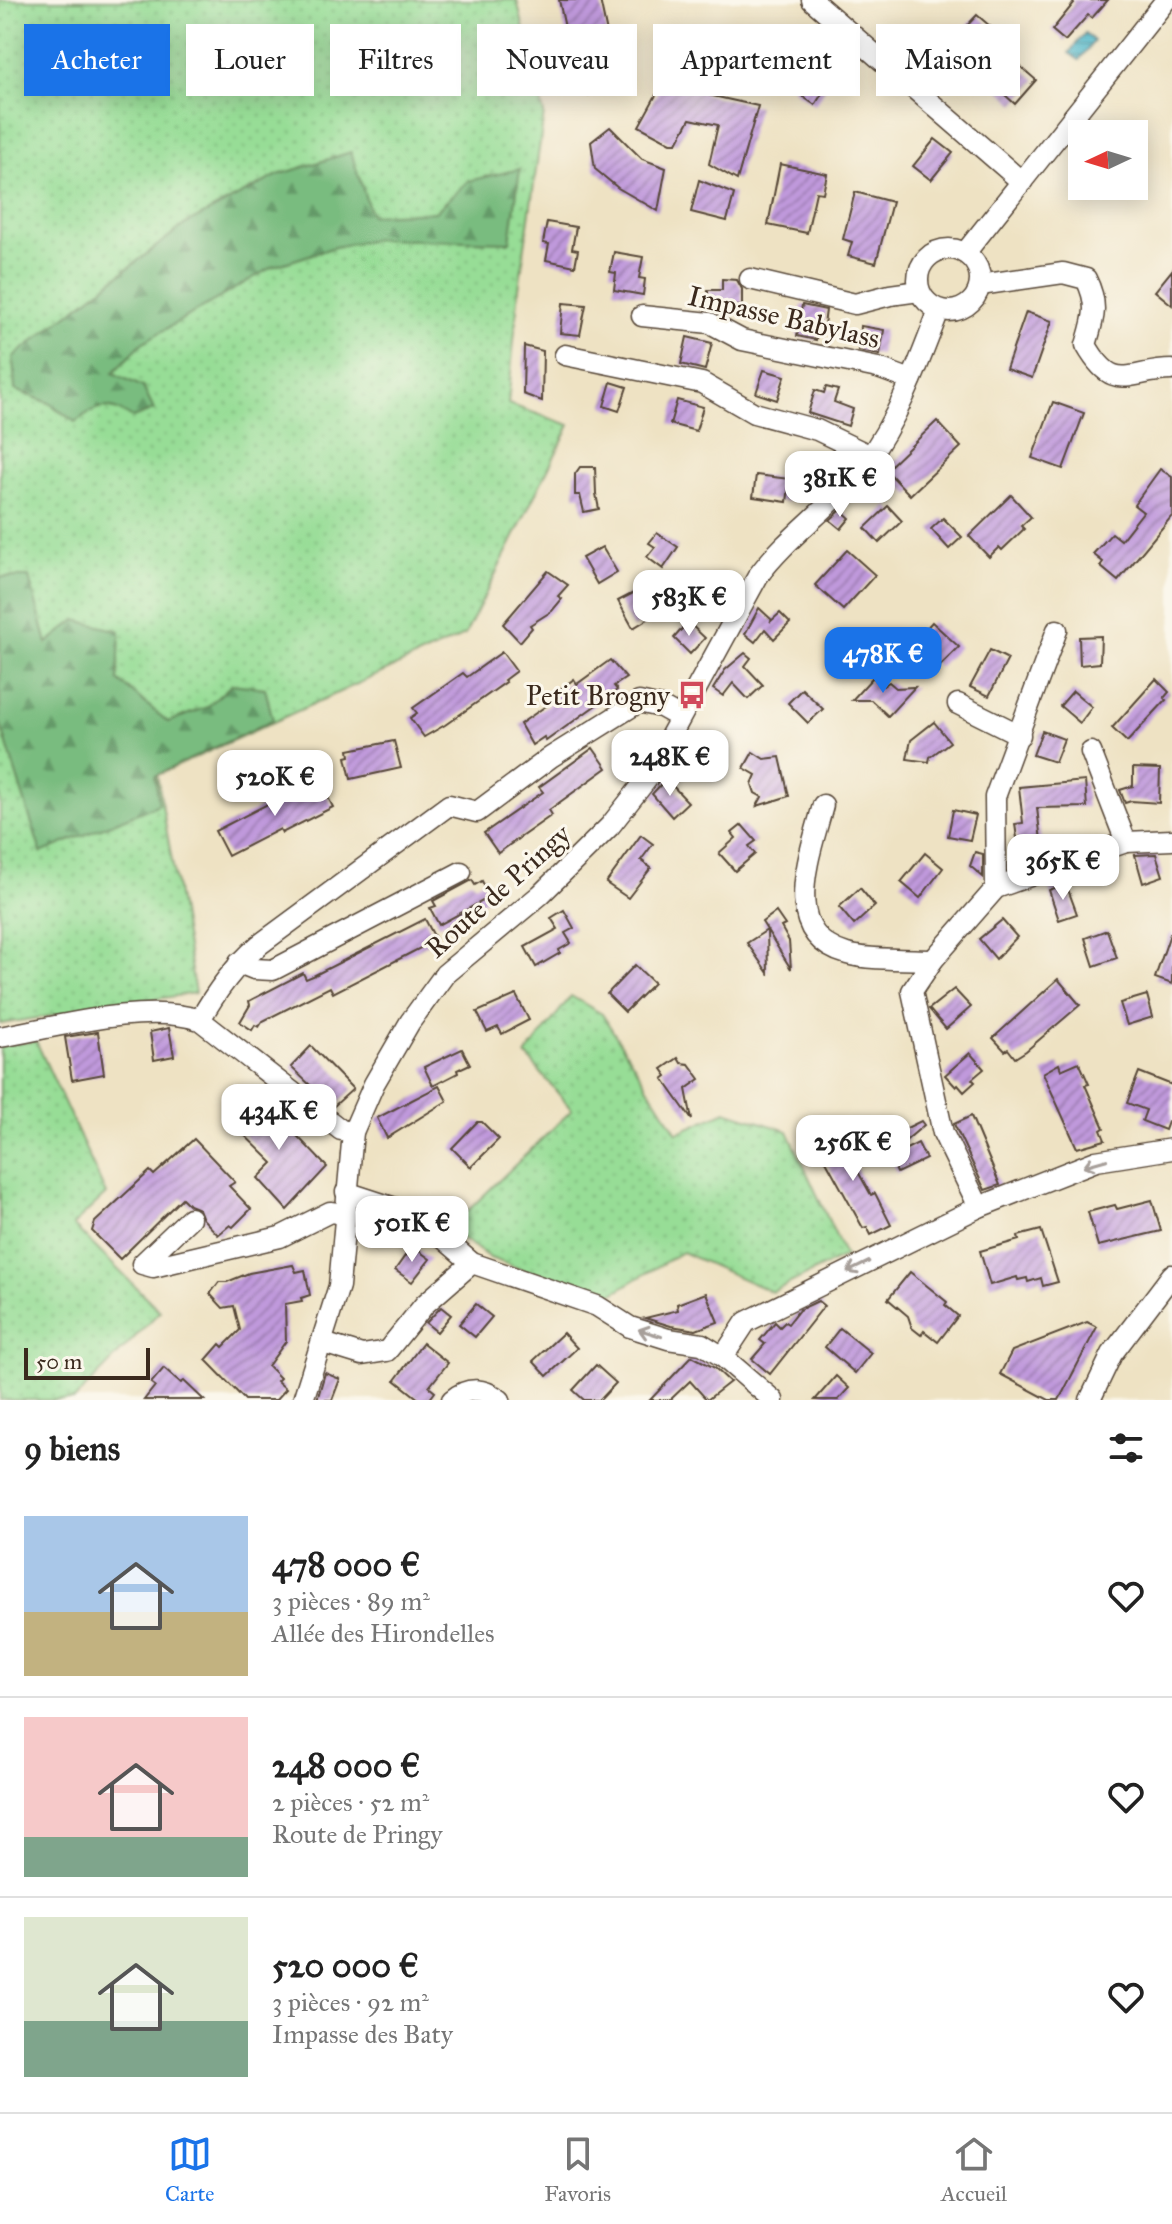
<!DOCTYPE html>
<html lang="fr">
<head>
<meta charset="utf-8">
<style>
	:root { --surface:#fff; --page:#f6f6f6; --text:#222; --muted:#767676; --line:#e0e0e0; --accent:#1a73e8 }
	body { margin:0; font-family:"IM FELL Great Primer",serif; background:var(--page); color:var(--text); height:100vh; display:flex; flex-direction:column; font-size:30px; white-space:nowrap }
	* { box-sizing:border-box; margin:0 }
	p { font-size:26px; color:var(--muted) }
	.icon { flex:none; width:44px; height:44px; fill:none; stroke:currentColor; stroke-width:2; stroke-linecap:round; stroke-linejoin:round }
	.map { position:relative; height:1400px; overflow:hidden }
	.details { display:flex; flex-direction:column; background:var(--surface); flex:1 }
	.details>* { flex:none }
	.hud { position:absolute; left:24px; top:24px; width:1124px; height:72px; display:flex; gap:16px }
	.needle { width:52px; rotate:266deg }
	.tools { position:absolute; left:1068px; top:120px; display:grid; gap:16px }
	.tools a { display:grid; place-items:center; width:80px; height:80px; border-radius:0px; background:var(--surface); box-shadow:0 4px 20px #0003; font-size:40px }
	.scale { position:absolute; left:24px; bottom:20px; width:126px; box-sizing:border-box; padding-left:8px; border:4px solid #3b2a1e; border-top:0; font-size:22px; line-height:28px; white-space:nowrap; color:#3b2a1e; -webkit-text-stroke:6px #fbf7ec; paint-order:stroke }
	.price { position:absolute; translate:-50% -68px; padding:0 18px; border-radius:16px; background:#fff; color:#222; font-size:26px; line-height:52px; filter:drop-shadow(0 2px 4px #0008) }
	.price::after { content:''; position:absolute; left:50%; top:48px; width:24px; height:18px; margin-left:-12px; background:inherit; clip-path:polygon(0 0,100% 0,50% 100%) }
	.price.current { background:var(--accent); color:#fff }
	ul { padding:0; list-style:none }
	li { display:flex; align-items:center; gap:24px; height:200px; padding:0 24px }
	li+li { border-top:2px solid var(--line) }
	li span { display:grid; place-items:center; flex:none; width:224px; height:160px; border-radius:0px; color:#555 }
	li>.icon { margin-inline-start:auto }
	span .icon { width:96px; height:96px; fill:#fffc; stroke-width:1 }
	li b { font-size:34px }
	h2 { display:flex; justify-content:space-between; align-items:center; height:96px; padding:0 24px; font-size:34px }
	.pill { padding:0 28px; border-radius:0px; background:var(--surface); box-shadow:0 4px 20px #0003; font-size:28px; line-height:72px }
	.pill.current { background:var(--accent); color:#fff }
	.tab-bar { display:flex; justify-content:space-around; align-items:center; height:112px; border-top:2px solid var(--line); background:var(--surface); font-size:22px; color:var(--muted) }
	.tab-bar a { display:grid; justify-items:center; gap:4px }
	.tab-bar .current { color:var(--accent) }
	.map>svg:first-child { display:block }
	.grass { fill:url(#grass-dots); stroke:#69845a; stroke-width:2 }
	.forest { fill:url(#forest-firs); stroke:#5a734e; stroke-width:2 }
	.water { fill:url(#water-rules); stroke:#426f72; stroke-width:2 }
	.building { fill:url(#building-hatch) }
	.lines { fill:none; stroke-linecap:round; stroke-linejoin:round }
	.minor-casing { stroke:#564637; stroke-width:23 }
	.minor { stroke:#fff; stroke-width:20 }
	.oneway { stroke:#a79f9a }
	.labels { text-anchor:middle; dominant-baseline:central; stroke-width:6; stroke-linejoin:round; paint-order:stroke }
	.street-label { font-size:28px; fill:#3b2a1e; stroke:#fbf7ec }
	.poi-label { font-size:28px; fill:#3b2a1e; stroke:#fbf7ec; text-anchor:end }
</style>
</head>
<body>
<div class="map">
<svg width="1172" height="1400" viewBox="0 0 1172 1400">
	<defs>
		<pattern id="grass-dots" width="8" height="8" patternUnits="userSpaceOnUse" patternTransform="scale(2)"><rect width="8" height="8" fill="#97dd96"/><path d="M2 2h.1M6 6h.1" fill="none" stroke="#83be81" stroke-width="1.8" stroke-linecap="round"/></pattern>
		<pattern id="forest-firs" width="22" height="20" patternUnits="userSpaceOnUse" patternTransform="scale(2)"><rect width="22" height="20" fill="#79bc7f"/><path d="M5 1l3.5 6h-7zM16 11l3.5 6h-7z" fill="#649967"/></pattern>
		<pattern id="water-rules" width="6" height="5" patternUnits="userSpaceOnUse" patternTransform="scale(2)"><rect width="6" height="5" fill="#49b4c7"/><path d="M0 2.5h6" fill="none" stroke="#3e93a1"/></pattern>
		<pattern id="building-hatch" width="6" height="6" patternUnits="userSpaceOnUse" patternTransform="scale(2)"><rect width="6" height="6" fill="#c099dc"/><path d="M-1 1l2-2M0 6l6-6M5 7l2-2" fill="none" stroke="#9d7db2"/></pattern>
	</defs>
	<rect width="100%" height="100%" fill="#fbf7ec"/>
	<filter id="ink" filterUnits="userSpaceOnUse"><feTurbulence type="fractalNoise" baseFrequency=".0125" numOctaves="2"/><feDisplacementMap in="SourceGraphic" scale="16" xChannelSelector="R" yChannelSelector="G"/><feConvolveMatrix kernelMatrix="1 2 1 2 8 2 1 2 1" color-interpolation-filters="sRGB"/></filter>
	<filter id="wash" filterUnits="userSpaceOnUse"><feTurbulence type="fractalNoise" baseFrequency=".006" numOctaves="4" result="noise"/><feDisplacementMap in="SourceGraphic" scale="32" xChannelSelector="R" yChannelSelector="G"/><feGaussianBlur stdDeviation="1.8" result="paint"/><feColorMatrix in="noise" values="0 0 0 0 0 0 0 0 0 0 0 0 0 0 0 0 0 1.4 0 .05"/><feComposite in="paint" operator="in"/></filter>
	<g filter="url(#wash)">
		<rect width="100%" height="100%" fill="#eee2c3"/>
		<g class="grass">
			<path d="M0,0H517L544,114L519,288L508,404L570,425L465,635L157,775L195,993L0,1024Z"/>
			<path d="M571,996L602,1014L677,1133L726,1111L788,1131L845,1256L772,1292L682,1252L603,1299L490,1258L449,1229L572,1110L526,1055Z"/>
			<path d="M36,1041L106,1194L73,1225L160,1311L74,1400H0V1046Z"/>
		</g>
		<g class="forest">
			<path d="M351,152L371,215L435,212L468,181L520,169L510,242L377,239L335,247L272,267L142,343L113,373L143,387L154,410L133,418C106,402 100,404 75,422L49,403L15,390L13,357L184,225L278,175Z"/>
			<path d="M0,577H29L47,643L76,620L120,631L118,680L168,722L207,707L232,684L265,688L273,720L155,776L159,804L41,853L0,722Z"/>
		</g>
		<path class="water" d="M1085,33L1094,41L1079,60L1069,53Z"/>
		<g id="blocks">
			<g class="building">
				<path d="M559,0H600L619,89L585,96L579,93Z"/>
				<path d="M1071,0H1108L1092,18L1088,15L1065,41L1052,30L1074,3Z"/>
				<path d="M977,15L997,32L982,48L963,30Z"/>
				<path d="M678,55L714,75L704,94L758,106L737,180L709,164L718,125L690,119L677,143H671L639,126Z"/>
				<path d="M1013,60L1036,80L1015,104L993,84Z"/>
				<path d="M810,64L828,78L829,82L815,105L792,89Z"/>
				<path d="M610,127L642,159L666,168L658,211L618,188L595,169L591,142Z"/>
				<path d="M935,139L953,153L931,180L913,166Z"/>
				<path d="M780,164L827,174L823,193L816,192L807,233L768,225Z"/>
				<path d="M699,180L734,194L727,221L691,212Z"/>
				<path d="M855,192L892,202L876,263L848,256L852,242L843,239Z"/>
				<path d="M547,222L576,227L572,249L578,250L575,266L546,260L549,244L543,243Z"/>
				<path d="M614,252L643,257L639,278L645,279L643,295L614,290L616,273L610,272Z"/>
				<path d="M1172,270V305L1155,291Z"/>
				<path d="M722,279L737,280L742,289V306L708,307V290H722Z"/>
				<path d="M563,303L586,305L580,335L560,333Z"/>
				<path d="M802,305L826,310L824,325L819,324L816,340L797,336Z"/>
				<path d="M1026,312L1052,321L1032,378L1006,369Z"/>
				<path d="M861,326L884,330L880,355L858,351Z"/>
				<path d="M687,337L712,343L705,370L681,364Z"/>
				<path d="M524,346L543,351L542,401L523,394Z"/>
				<path d="M764,370L785,376L777,400L756,393Z"/>
				<path d="M611,382L627,387L619,411L604,406Z"/>
				<path d="M826,387L838,390L834,402L853,409L848,426L808,413L815,390L824,393Z"/>
				<path d="M677,400L703,407L696,431L670,424Z"/>
				<path d="M1053,402L1084,413L1063,469L1032,458Z"/>
				<path d="M937,421L961,447L910,495L886,470Z"/>
				<path d="M580,467H595L596,494L599,509L584,512L580,495H575V474Z"/>
				<path d="M1160,469L1172,477V516L1118,581L1100,566L1103,562L1093,554L1112,533L1121,540L1143,512L1134,505Z"/>
				<path d="M756,475L790,479L787,502L753,497Z"/>
				<path d="M1011,495L1031,517L1021,526L1024,529L1002,550L999,547L989,557L969,536Z"/>
				<path d="M888,506L902,521L879,543L865,528Z"/>
				<path d="M841,510L850,518L841,529L830,520Z"/>
				<path d="M943,518L962,537L949,549L931,529Z"/>
				<path d="M657,533L678,547L663,569L647,557L655,547L649,543Z"/>
				<path d="M602,547L617,572L597,584L582,558Z"/>
				<path d="M847,550L875,575L843,610L815,585Z"/>
				<path d="M548,571L568,585L558,596L562,599L552,611L530,625L532,628L520,642L503,624Z"/>
				<path d="M639,590L653,616L633,628L618,601Z"/>
				<path d="M759,608L772,620L770,622L780,613L790,623L774,639L765,629L755,642L745,634Z"/>
				<path d="M688,622L705,638L690,654L674,638Z"/>
				<path d="M932,622L959,647L939,667L915,641Z"/>
				<path d="M1101,636L1100,663L1080,665L1079,637Z"/>
				<path d="M990,650L1008,659L989,696L970,687Z"/>
				<path d="M502,652L516,671L504,680L506,682L445,725L424,737L410,718L417,713L413,708L463,673L467,677Z"/>
				<path d="M745,653L751,658L745,666L763,685L748,699L733,683L723,696L713,689L725,670Z"/>
				<path d="M610,660L626,678L614,686L617,690L546,741L544,737L532,745L520,724L553,701L550,697L574,679L577,684Z"/>
				<path d="M873,677L883,686L889,682L896,688L915,687L888,716L871,700H852Z"/>
				<path d="M1156,679L1169,692L1164,698L1166,700L1127,742L1112,728Z"/>
				<path d="M802,689L823,709L808,723L788,703Z"/>
				<path d="M1073,691L1092,707L1080,723L1060,706Z"/>
				<path d="M934,722L950,742L930,757L929,762L907,759L911,740Z"/>
				<path d="M1042,731L1064,739L1055,762L1033,755Z"/>
				<path d="M394,741L401,768L351,779L346,757L350,756L349,750Z"/>
				<path d="M593,748L607,768L549,810L552,815L498,853L484,833L543,792L539,787Z"/>
				<path d="M753,752L764,759L780,757L789,796L757,806L762,797L755,793L752,784L756,775L744,768Z"/>
				<path d="M1133,768L1160,769L1159,803L1131,801L1125,803L1120,790L1133,786Z"/>
				<path d="M666,779L688,802L672,817L652,794Z"/>
				<path d="M1085,781L1087,807L1037,808L1042,849L1019,852L1015,824L1023,823L1019,787Z"/>
				<path d="M320,782L333,807L282,833L280,829L228,856L215,831L305,785L307,789Z"/>
				<path d="M953,810L976,815L970,840L948,836Z"/>
				<path d="M742,825L756,841L749,846L755,854L735,871L719,853L736,838L732,833Z"/>
				<path d="M641,835L653,844L641,860L651,868L628,898L606,883Z"/>
				<path d="M975,852L983,854V877L970,866Z"/>
				<path d="M925,853L943,868L920,898L901,882Z"/>
				<path d="M1156,854L1163,876L1143,883L1135,855Z"/>
				<path d="M472,880L475,885L482,881L490,897L439,925L430,908L436,906L433,901Z"/>
				<path d="M1066,884L1077,914L1059,920L1049,890Z"/>
				<path d="M860,888L875,906L854,925L839,907Z"/>
				<path d="M564,910L574,928L565,933L571,943L559,950L560,953L536,967L525,947L558,929L551,918Z"/>
				<path d="M776,912L785,925L781,927L789,941L791,969L767,930L768,973L747,943L767,930L762,922Z"/>
				<path d="M425,919L436,940L333,993L330,987L263,1021L259,1027L255,1025L252,1030L240,1022L250,1005L249,1001L303,973L306,979L313,976Z"/>
				<path d="M1002,920L1017,937L996,959L979,939Z"/>
				<path d="M1107,930L1117,958L1094,966L1085,938Z"/>
				<path d="M1170,934H1172V984L1155,978Z"/>
				<path d="M635,965L654,983L625,1012L607,994Z"/>
				<path d="M1058,979L1080,1005L1026,1051L1015,1058L1008,1049L1005,1051L993,1038Z"/>
				<path d="M954,989L971,1007L946,1029L929,1009Z"/>
				<path d="M516,995L529,1020L502,1034L498,1027L487,1032L477,1012Z"/>
				<path d="M1147,995L1153,1017L1127,1025L1120,1003Z"/>
				<path d="M169,1028L174,1056L154,1060L150,1032Z"/>
				<path d="M98,1032L104,1074L72,1080L65,1037Z"/>
				<path d="M311,1046L353,1089L333,1107L291,1067Z"/>
				<path d="M462,1049L470,1064L457,1070L458,1073L433,1086L424,1067Z"/>
				<path d="M970,1053L984,1069L972,1079L975,1082L964,1092L958,1085L956,1087L945,1075Z"/>
				<path d="M678,1058L681,1063L689,1064L700,1079L686,1089L692,1120L663,1079L667,1076L662,1069Z"/>
				<path d="M1079,1062L1089,1084L1085,1085L1104,1128L1101,1130L1105,1140L1077,1148L1043,1073L1059,1064L1061,1070Z"/>
				<path d="M1139,1072L1172,1085V1123L1168,1122L1165,1130L1142,1121L1146,1110L1127,1103Z"/>
				<path d="M439,1086L447,1101L387,1138L377,1118Z"/>
				<path d="M257,1094L327,1167L287,1210L258,1178L273,1163L230,1121Z"/>
				<path d="M971,1116L1000,1185L985,1190L954,1124Z"/>
				<path d="M921,1121L924,1125L889,1155L882,1140Z"/>
				<path d="M477,1122H482L499,1139L471,1167L452,1148Z"/>
				<path d="M835,1130L844,1147L848,1144L856,1159L852,1161L871,1195L875,1193L891,1225L871,1235L867,1227L863,1228L815,1141Z"/>
				<path d="M194,1139L235,1182L229,1186L251,1209L233,1227L230,1225L218,1235L203,1219L199,1209L189,1205L182,1198L120,1259L92,1231L95,1222L150,1171L154,1175Z"/>
				<path d="M918,1143L926,1159L897,1173L890,1157Z"/>
				<path d="M1152,1200L1161,1231L1098,1246L1088,1212L1115,1205L1117,1209Z"/>
				<path d="M1041,1230L1058,1282L1043,1286L1041,1278L1028,1282L1027,1278L1018,1280L1017,1277L990,1285L980,1251L1019,1240L1018,1236Z"/>
				<path d="M412,1246L430,1259L412,1282L395,1270Z"/>
				<path d="M293,1265L296,1272L305,1270L310,1295L301,1298L302,1301L285,1304L286,1341L268,1366L280,1378L277,1381L286,1389L276,1400H245L206,1360L220,1344L223,1347L240,1330L234,1306L223,1308L210,1294L219,1282H227L249,1273Z"/>
				<path d="M910,1272L947,1302L945,1305L958,1316L938,1342L924,1331L921,1335L912,1328L908,1316L888,1299Z"/>
				<path d="M706,1293L718,1322L696,1330L671,1326L645,1318L678,1310L677,1304Z"/>
				<path d="M818,1301L824,1306L770,1374L752,1359L765,1344L760,1340L775,1322L780,1327L785,1322L788,1324L799,1310Z"/>
				<path d="M476,1304L492,1317L475,1337L459,1324Z"/>
				<path d="M441,1307L451,1315L437,1332L426,1323Z"/>
				<path d="M1087,1322L1097,1327L1059,1400H1049L1000,1374L1012,1351Z"/>
				<path d="M840,1328L871,1353L855,1373L825,1347Z"/>
				<path d="M563,1333L577,1348L547,1376L533,1361Z"/>
				<path d="M423,1343L448,1363L429,1387L435,1392L429,1400H420L395,1380Z"/>
				<path d="M692,1356L715,1368L730,1382L707,1400L690,1381L670,1400H650Z"/>
				<path d="M596,1365L616,1383L600,1400H584L573,1390Z"/>
				<path d="M164,1368L181,1383L184,1381L204,1400H144L155,1386L151,1383Z"/>
				<path d="M325,1373L340,1379L332,1400H317Z"/>
				<path d="M836,1376L849,1388L838,1400H815Z"/>
			</g>
		</g>
	</g>
	<g filter="url(#ink)">
		<use href="#blocks" fill-opacity="0" stroke="#564637" stroke-width="2"/>
		<g class="lines">
			<defs>
				<g id="minor">
					<path d="M812,0L1022,182"/>
					<circle cx="949" cy="280" r="31"/>
					<path d="M965,253L1166,0"/>
					<path d="M750,279L855,304L890,295L919,291"/>
					<path d="M980,285L1063,273L1086,279C1099,305 1094,318 1086,345C1115,396 1129,370 1172,370"/>
					<path d="M642,316L710,323L742,340L878,368L911,380"/>
					<path d="M565,355L702,383L754,413L817,430L871,456"/>
					<path d="M958,704L1020,735"/>
					<path d="M1091,752L1126,842"/>
					<path d="M823,805C811,853 777,934 847,954C866,960 911,959 933,960"/>
					<path d="M996,888L995,797L1057,630"/>
					<path d="M239,963L254,969L273,970L461,872"/>
					<path d="M200,1020C216,991 234,967 259,945L449,805L477,812L551,757L639,702L661,707L679,717"/>
					<path d="M0,1037C56,1027 147,1002 200,1020L341,1130L353,1132"/>
					<path d="M346,1192L398,1209L429,1226L472,1263L597,1306L630,1327L668,1339L702,1344L723,1357"/>
					<path d="M979,1207L943,1133L912,991L933,960L996,888L1126,842L1172,840"/>
					<path d="M190,1218L142,1264L153,1267L280,1237L330,1212L345,1214"/>
					<path d="M323,1343L362,1355L387,1351L425,1304L472,1263"/>
					<path d="M303,1400L339,1286L353,1132L374,1084L410,1022L445,974L540,895L610,826L647,779L758,576C788,535 834,506 864,465C898,420 919,363 939,310"/>
					<path d="M452,1400C468,1386 484,1388 500,1400"/>
					<path d="M773,1400L723,1357L746,1322L979,1207L1096,1161L1172,1149"/>
					<path d="M1090,1400L1112,1354L1172,1275"/>
				</g>
			</defs>
			<use href="#minor" class="minor-casing"/>
			<use href="#minor" class="minor"/>
		</g>
		<defs><path id="oneway-shaft" d="M-6 0H5M1.5-3L5.5 0L1.5 3" fill="none" stroke-width="1.6" stroke-linecap="round" stroke-linejoin="round" transform="scale(2)"/></defs>
		<g class="oneway">
			<use href="#oneway-shaft" transform="translate(1095 1163) rotate(164)"/>
			<use href="#oneway-shaft" transform="translate(858 1267) rotate(154)"/>
			<use href="#oneway-shaft" transform="translate(650 1333) rotate(-163)"/>
		</g>
	</g>
	<defs>
		<symbol id="bus-bare" viewBox="-9 -9 18 18"><path d="M-5-6H5V4H4V6H2V4H-2V6H-4V4H-5ZM-3.5-4V0h7V-4ZM-3.5 1.2v1.5H-2V1.2ZM2 1.2v1.5H3.5V1.2Z" fill="#d1495b" stroke="#fbf7ec" stroke-width="2.5" paint-order="stroke"/></symbol>
	</defs>
	<g fill-rule="evenodd">
		<use href="#bus-bare" x="672" y="675" width="40" height="40"/>
	</g>
	<g class="labels">
		<g class="street-label">
			<text transform="translate(784 317) rotate(13)">Impasse Babylass</text>
			<text transform="translate(498 891) rotate(-42)">Route de Pringy</text>
		</g>
		<g class="poi-label">
			<text x="670" y="695">Petit Brogny</text>
		</g>
	</g>
</svg>
<div class="tools">
<a><svg class="needle" viewBox="-14 -14 28 28"><path d="M0-13l5 13h-10z" fill="#e53935"/><path d="M0 13l5-13h-10z" fill="#767676"/></svg></a>
</div>
<div class="scale">50 m</div>
<b class="price" style="left:840px;top:519px">381K €</b>
<b class="price" style="left:689px;top:638px">583K €</b>
<b class="price current" style="left:883px;top:695px">478K €</b>
<b class="price" style="left:670px;top:798px">248K €</b>
<b class="price" style="left:275px;top:818px">520K €</b>
<b class="price" style="left:1063px;top:902px">365K €</b>
<b class="price" style="left:279px;top:1152px">434K €</b>
<b class="price" style="left:853px;top:1183px">256K €</b>
<b class="price" style="left:412px;top:1264px">501K €</b>
<div class="hud">
<a class="pill current">Acheter</a>
<a class="pill">Louer</a>
<a class="pill">Filtres</a>
<a class="pill">Nouveau</a>
<a class="pill">Appartement</a>
<a class="pill">Maison</a>
</div>
</div>
<section class="details">
<h2>9 biens<svg class="icon" aria-label="filters" viewBox="0 0 24 24"><path d="M4 7h16M4 17h16"/><circle cx="9" cy="7" r="2"/><circle cx="15" cy="17" r="2"/></svg></h2>
<ul>
<li><span style="background:linear-gradient(#a9c7e8 60%,#c2b280 0)"><svg class="icon" aria-label="home" viewBox="0 0 24 24"><path d="M3 11l9-7 9 7M6 9v11h12V9"/></svg></span><div><b>478 000 €</b><p>3 pièces · 89 m²</p><p>Allée des Hirondelles</p></div><svg class="icon" aria-label="heart" viewBox="0 0 24 24"><path d="M12 20l-8-8c-3-5 5-10 8-4 3-6 11-1 8 4z"/></svg></li>
<li><span style="background:linear-gradient(#f6c9c9 75%,#7fa58c 0)"><svg class="icon" aria-label="home" viewBox="0 0 24 24"><path d="M3 11l9-7 9 7M6 9v11h12V9"/></svg></span><div><b>248 000 €</b><p>2 pièces · 52 m²</p><p>Route de Pringy</p></div><svg class="icon" aria-label="heart" viewBox="0 0 24 24"><path d="M12 20l-8-8c-3-5 5-10 8-4 3-6 11-1 8 4z"/></svg></li>
<li><span style="background:linear-gradient(#dfe7d0 65%,#7fa58c 0)"><svg class="icon" aria-label="home" viewBox="0 0 24 24"><path d="M3 11l9-7 9 7M6 9v11h12V9"/></svg></span><div><b>520 000 €</b><p>3 pièces · 92 m²</p><p>Impasse des Baty</p></div><svg class="icon" aria-label="heart" viewBox="0 0 24 24"><path d="M12 20l-8-8c-3-5 5-10 8-4 3-6 11-1 8 4z"/></svg></li>
</ul>
</section>
<nav class="tab-bar">
<a class="current"><svg class="icon" aria-label="map" viewBox="0 0 24 24"><path d="M3 6l6-2 6 2 6-2v14l-6 2-6-2-6 2zM9 4v14M15 6v14"/></svg>Carte</a>
<a><svg class="icon" aria-label="saved" viewBox="0 0 24 24"><path d="M7 4h10v16l-5-4-5 4z"/></svg>Favoris</a>
<a><svg class="icon" aria-label="home" viewBox="0 0 24 24"><path d="M3 11l9-7 9 7M6 9v11h12V9"/></svg>Accueil</a>
</nav>
</body>
</html>
